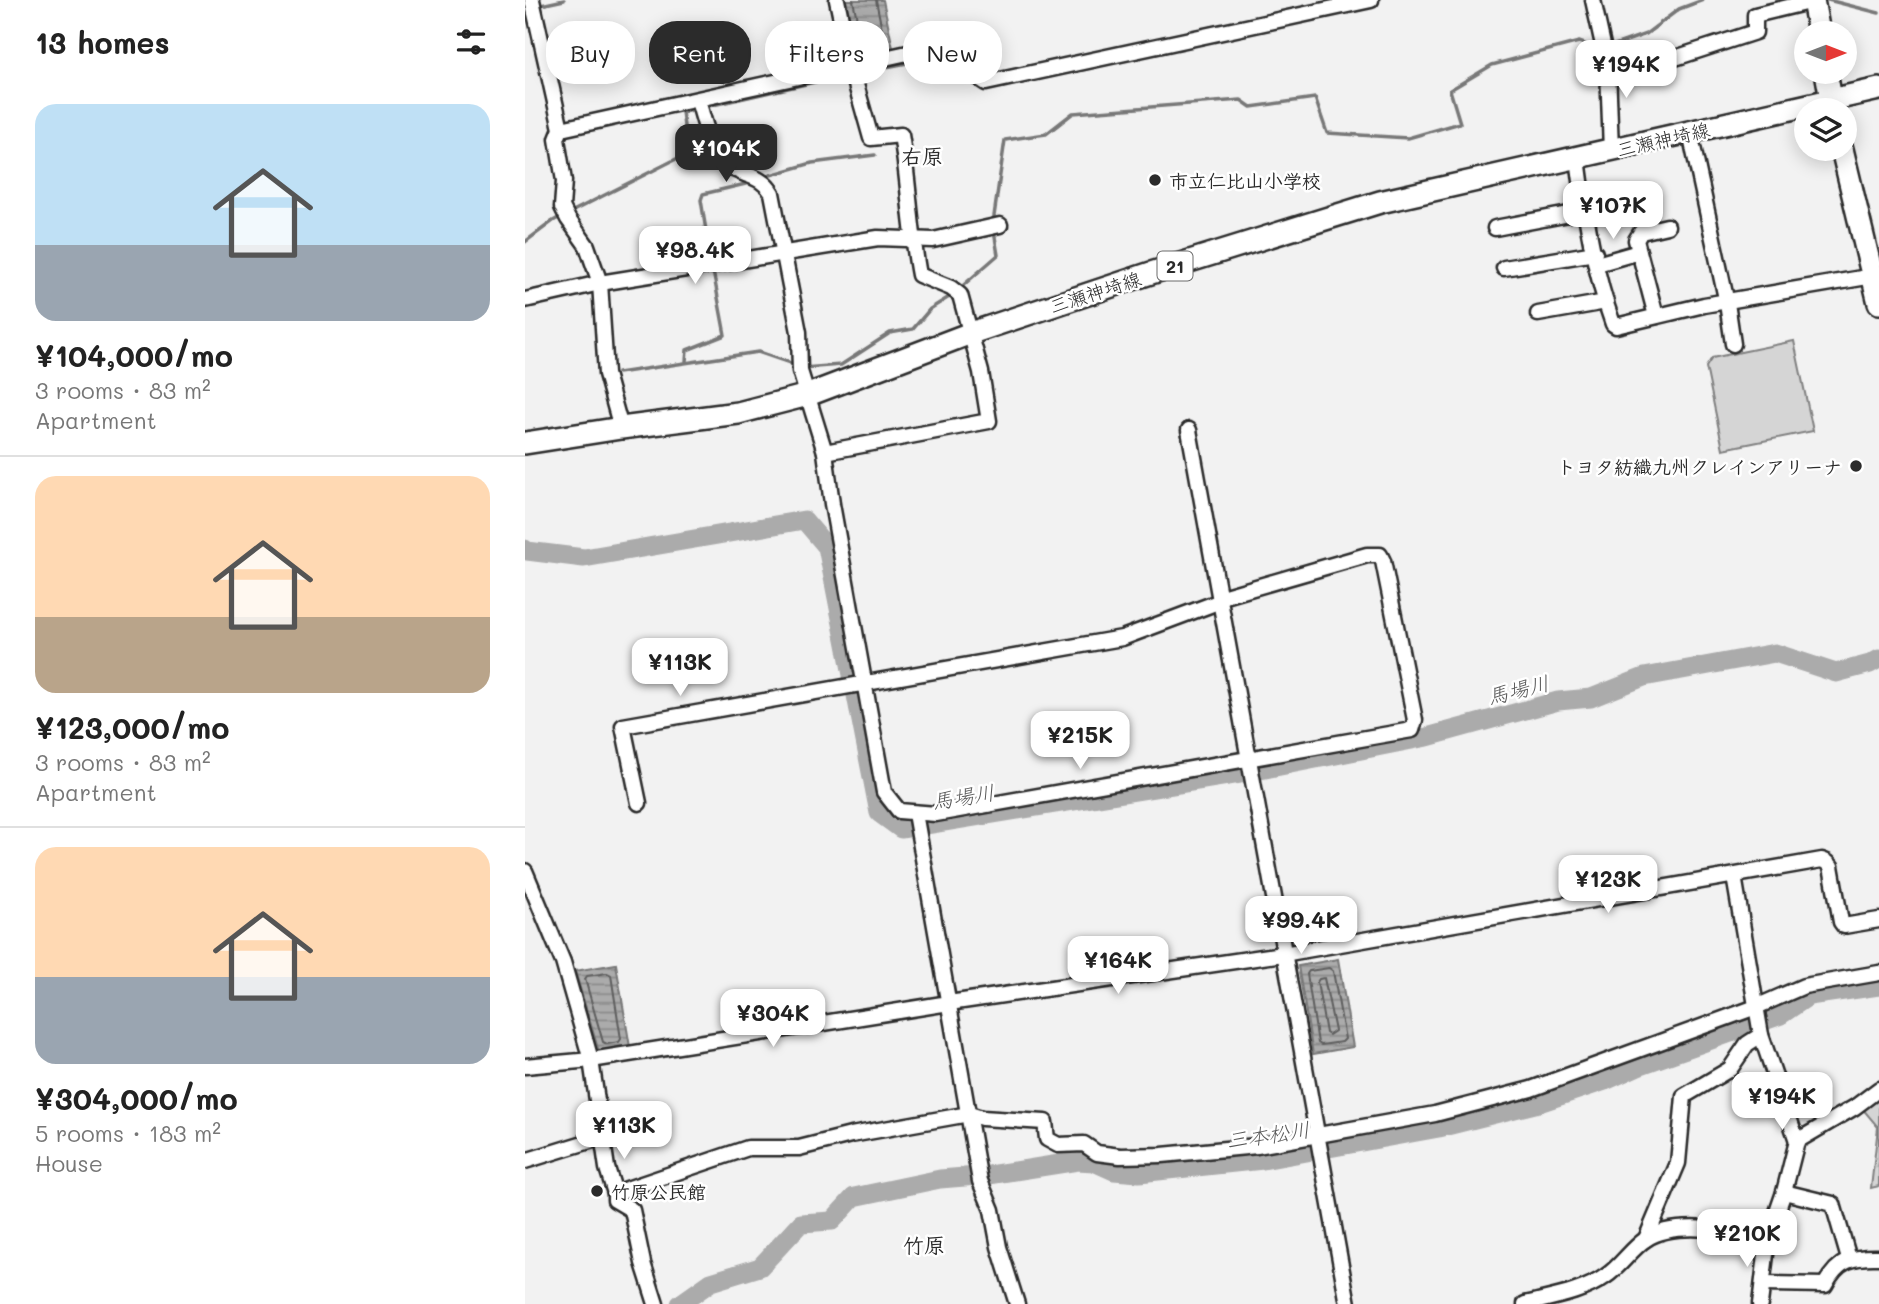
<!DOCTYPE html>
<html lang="en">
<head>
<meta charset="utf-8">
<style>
	:root { --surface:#fff; --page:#f6f6f6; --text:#222; --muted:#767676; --line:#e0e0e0; --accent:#2b2b2b }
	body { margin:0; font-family:Mali,"Klee One",sans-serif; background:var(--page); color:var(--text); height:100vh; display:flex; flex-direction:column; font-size:26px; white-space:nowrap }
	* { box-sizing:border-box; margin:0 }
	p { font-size:23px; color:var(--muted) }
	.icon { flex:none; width:38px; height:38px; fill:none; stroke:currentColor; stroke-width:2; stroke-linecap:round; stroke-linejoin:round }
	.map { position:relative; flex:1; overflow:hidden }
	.side { display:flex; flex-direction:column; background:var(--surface); width:525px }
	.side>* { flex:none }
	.banner { position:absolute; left:21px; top:21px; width:665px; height:63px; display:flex; gap:14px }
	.needle { width:46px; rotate:90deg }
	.controls { position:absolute; left:1269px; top:21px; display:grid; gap:14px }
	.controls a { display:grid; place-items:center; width:63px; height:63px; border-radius:50%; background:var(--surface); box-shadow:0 4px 18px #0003; font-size:35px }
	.price { position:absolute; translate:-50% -60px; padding:0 16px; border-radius:14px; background:#fff; color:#222; font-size:23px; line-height:46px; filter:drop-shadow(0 2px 4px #0008) }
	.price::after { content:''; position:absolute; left:50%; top:42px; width:21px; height:16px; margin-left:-10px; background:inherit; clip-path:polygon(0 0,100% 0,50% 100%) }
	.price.current { background:var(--accent); color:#fff }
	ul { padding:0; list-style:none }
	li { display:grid; align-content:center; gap:14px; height:371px; padding:0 35px }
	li+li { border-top:2px solid var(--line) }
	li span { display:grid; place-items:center; height:217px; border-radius:21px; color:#555 }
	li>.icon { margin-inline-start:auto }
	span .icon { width:126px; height:126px; fill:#fffc; stroke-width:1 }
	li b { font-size:30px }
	h2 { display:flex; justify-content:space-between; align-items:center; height:84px; padding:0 35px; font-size:30px }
	.tag { padding:0 24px; border-radius:28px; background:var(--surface); box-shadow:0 4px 18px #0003; font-size:24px; line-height:63px }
	.tag.current { background:var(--accent); color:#fff }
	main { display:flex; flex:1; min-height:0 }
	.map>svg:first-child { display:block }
	.forest { fill:url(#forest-firs); stroke:#808080; stroke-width:2 }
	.park { fill:#d5d5d5; stroke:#808080; stroke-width:2 }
	.water { fill:url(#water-rules); stroke:#787878; stroke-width:2 }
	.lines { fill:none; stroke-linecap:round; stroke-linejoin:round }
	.shore { stroke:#5e5e5e; stroke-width:2 }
	.stream { stroke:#787878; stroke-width:3.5 }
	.river { stroke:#ababab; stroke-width:19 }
	.minor-casing { stroke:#2b2b2b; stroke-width:19 }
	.primary-casing { stroke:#2b2b2b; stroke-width:26 }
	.minor { stroke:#fff; stroke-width:14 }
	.primary { stroke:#fff; stroke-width:21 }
	.poi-dot { fill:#2b2b2b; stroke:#fff; stroke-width:2.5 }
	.labels { text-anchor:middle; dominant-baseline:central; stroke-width:5; stroke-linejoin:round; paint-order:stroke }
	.shield { fill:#fff; stroke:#6b6b6b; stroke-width:2 }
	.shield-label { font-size:18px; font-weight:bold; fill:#2b2b2b }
	.street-label { font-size:19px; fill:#2b2b2b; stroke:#fff }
	.poi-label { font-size:19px; font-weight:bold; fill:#2b2b2b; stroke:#fff; text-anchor:start }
	.neighbourhood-label { font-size:21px; font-weight:bold; fill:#2b2b2b; stroke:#fff }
	.water-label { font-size:21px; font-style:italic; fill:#585858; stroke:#fff }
</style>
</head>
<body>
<main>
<section class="side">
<h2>13 homes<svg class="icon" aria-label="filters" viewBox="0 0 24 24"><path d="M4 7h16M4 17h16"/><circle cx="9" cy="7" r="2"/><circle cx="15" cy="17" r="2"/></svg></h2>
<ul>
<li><span style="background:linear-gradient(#bfe0f5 65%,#9aa5b1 0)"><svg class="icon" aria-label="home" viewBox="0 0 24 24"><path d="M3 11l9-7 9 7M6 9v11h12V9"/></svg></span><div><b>¥104,000/mo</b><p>3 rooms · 83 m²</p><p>Apartment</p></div></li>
<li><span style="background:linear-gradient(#ffd9b3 65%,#b9a48a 0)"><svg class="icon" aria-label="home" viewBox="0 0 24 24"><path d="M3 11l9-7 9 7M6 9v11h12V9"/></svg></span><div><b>¥123,000/mo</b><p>3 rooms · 83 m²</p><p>Apartment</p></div></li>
<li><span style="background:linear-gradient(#ffd9b3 60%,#9aa5b1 0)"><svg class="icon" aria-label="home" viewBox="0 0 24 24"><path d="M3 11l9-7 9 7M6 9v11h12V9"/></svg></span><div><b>¥304,000/mo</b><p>5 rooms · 183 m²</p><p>House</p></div></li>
</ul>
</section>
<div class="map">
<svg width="1354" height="1304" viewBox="0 0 1354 1304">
	<defs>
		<pattern id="forest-firs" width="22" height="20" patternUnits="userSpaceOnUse" patternTransform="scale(1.75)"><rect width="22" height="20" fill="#d5d5d5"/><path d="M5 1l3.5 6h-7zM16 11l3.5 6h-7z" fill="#b7b7b7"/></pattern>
		<pattern id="water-rules" width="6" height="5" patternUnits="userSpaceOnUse" patternTransform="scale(1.75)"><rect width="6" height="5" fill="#ababab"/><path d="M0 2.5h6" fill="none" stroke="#8b8b8b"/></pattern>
	</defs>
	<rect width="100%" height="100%" fill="#f2f2f2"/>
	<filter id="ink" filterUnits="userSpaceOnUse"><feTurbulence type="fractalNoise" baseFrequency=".0143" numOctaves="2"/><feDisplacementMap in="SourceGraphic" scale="14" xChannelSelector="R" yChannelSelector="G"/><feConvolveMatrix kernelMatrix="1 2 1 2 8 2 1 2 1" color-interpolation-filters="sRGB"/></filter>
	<g filter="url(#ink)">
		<path class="forest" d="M1354,1095V1186L1346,1188L1353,1127L1336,1107Z"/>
		<path class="park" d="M1269,341L1288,431L1198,449L1181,367L1187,358Z"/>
		<g class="water">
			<path d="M321,0H358L368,48L332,55Z"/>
			<path d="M813,959L828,1047L788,1054L773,966Z"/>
			<path d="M91,964L105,1047L74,1052L50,971Z"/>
		</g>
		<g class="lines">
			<g class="shore">
				<path d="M328,0L337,44L340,46L356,43L359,40L351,0"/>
				<path d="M804,968L808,971L820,1039L817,1042L796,1045L793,1043L782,974L784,971Z"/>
				<path d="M82,973L86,975L96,1039L94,1042L82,1044L78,1042L60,979L62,976Z"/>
				<path d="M799,978L810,1031L804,1035L801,1033L792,982L794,979Z"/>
			</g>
			<g class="stream">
				<path d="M1303,0L1354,13"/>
				<path d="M16,5L39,0"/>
				<path d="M1084,47L1121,34L1154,9L1178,0"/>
				<path d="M335,72L440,52"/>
				<path d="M179,107L321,75"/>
				<path d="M242,176L287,163L350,155"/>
				<path d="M46,212L163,153L157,112L172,109"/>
				<path d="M468,223L480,140L521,134L548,113L716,100L726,107L790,98L802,133L883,138L935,123L925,90L967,65L1054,42L1073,49"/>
				<path d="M0,242L28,221L39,215"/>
				<path d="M186,261L176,200L178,194L225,183"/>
				<path d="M434,289L473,255L469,231"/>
				<path d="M161,361L162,350L200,335L188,271"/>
				<path d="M278,368L316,365L365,333L388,329L405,309L429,294"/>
				<path d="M93,373L233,352L271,365"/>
			</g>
			<g class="river">
				<path d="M0,549L2,551L59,558L279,520L302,547L354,813L376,829L715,774L902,737L1033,701L1066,698L1119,677L1250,653L1311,673L1345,664L1354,659"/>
				<path d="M155,1304L186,1282L235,1267L276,1223L307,1221L329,1197L415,1179L464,1175L553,1161L569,1162L589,1171L614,1173L738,1160L914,1128L1014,1103L1080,1081L1113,1066L1256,1015L1284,996L1354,986"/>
			</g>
			<defs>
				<g id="minor">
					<path d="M7,0L36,129L32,139L39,181L37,207L43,219L62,246L75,283L81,374L96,428"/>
					<path d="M1068,0L1083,68L1086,151"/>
					<path d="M1083,68L1150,58L1230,32V15L1288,1"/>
					<path d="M36,129L442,40L449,46L455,79L461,83L846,0"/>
					<path d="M1165,133L1202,303L1208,344"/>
					<path d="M1053,158C1060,214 1069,272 1088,324L1091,326L1179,305L1354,275"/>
					<path d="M970,228L1060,211"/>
					<path d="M1072,264L1114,252"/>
					<path d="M979,268L1070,253"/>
					<path d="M0,300L75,283L353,238L408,240L475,225"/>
					<path d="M1013,314L1081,302"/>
					<path d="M1131,316L1111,240L1116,232L1142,226"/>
					<path d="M664,430L823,1304"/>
					<path d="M300,452L464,421L456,372L435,295L426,288L394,275C385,228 384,181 376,135L346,138L326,67L312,0"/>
					<path d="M114,803L98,726L597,638L693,602L700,596L842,555H855L858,561L890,720L887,730L881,731L411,814L374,811L359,792L307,504L300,452L275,371L274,332L247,193C236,174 218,177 202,165C184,150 180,122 173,101"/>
					<path d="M390,813L455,1181L467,1210L474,1247L492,1304"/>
					<path d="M0,871L38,962L66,1060L82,1168L90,1193V1200L107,1210L118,1263L131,1304"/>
					<path d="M1209,876L1236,1035L1272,1141"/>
					<path d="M0,1066L66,1060L424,1003L758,954L1297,860L1302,862L1306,866L1316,922L1319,926L1354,920"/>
					<path d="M0,1161L78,1137"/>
					<path d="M1259,1192L1308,1204L1324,1259"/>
					<path d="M90,1193L223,1148H274L326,1135L444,1114L457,1118L520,1122L522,1139L533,1145L559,1144L572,1153L595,1156L637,1155L732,1146L910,1114L1006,1089L1231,1007L1279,986L1354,973"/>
					<path d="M1121,1239L1153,1163L1159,1096L1205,1069L1222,1044L1236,1035"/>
					<path d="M1238,1284L1300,1285C1313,1260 1328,1256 1354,1257"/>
					<path d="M1000,1304C1028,1297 1057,1293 1081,1276C1096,1266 1106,1249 1121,1239C1152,1219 1208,1232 1243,1238"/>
					<path d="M1235,1304L1243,1238L1259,1192L1272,1141L1330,1107L1354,1089"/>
				</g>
				<g id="primary">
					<path d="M1288,0L1294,33"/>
					<path d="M1301,72L1308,110"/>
					<path d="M1317,149L1354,303"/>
					<path d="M0,443L96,428L213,413L283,395L446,333L626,273L855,202L1354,89"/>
				</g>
			</defs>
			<use href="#minor" class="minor-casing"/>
			<use href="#primary" class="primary-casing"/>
			<use href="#minor" class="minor"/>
			<use href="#primary" class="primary"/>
		</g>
	</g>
	<g class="poi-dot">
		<circle cx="630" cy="180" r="7"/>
		<circle cx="1331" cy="466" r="7"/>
		<circle cx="72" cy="1191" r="7"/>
	</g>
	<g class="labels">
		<rect class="shield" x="632.5" y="251.5" width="35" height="29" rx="5"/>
		<g class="shield-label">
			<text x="650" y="266">21</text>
		</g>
		<g class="street-label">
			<text transform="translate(1138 139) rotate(-13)">三瀬神埼線</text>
			<text transform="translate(570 292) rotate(-18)">三瀬神埼線</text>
		</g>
		<g class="poi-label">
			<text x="644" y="180">市立仁比山小学校</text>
			<text x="1317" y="466" text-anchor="end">トヨタ紡織九州クレインアリーナ</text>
			<text x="86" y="1191">竹原公民館</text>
		</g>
		<g class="neighbourhood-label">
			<text x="397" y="155">右原</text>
			<text x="399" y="1244">竹原</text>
		</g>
		<g class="water-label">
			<text transform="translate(993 689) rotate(-14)">馬場川</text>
			<text transform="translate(438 796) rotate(-9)">馬場川</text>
			<text transform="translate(743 1134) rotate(-8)">三本松川</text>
		</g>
	</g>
</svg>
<div class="controls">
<a><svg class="needle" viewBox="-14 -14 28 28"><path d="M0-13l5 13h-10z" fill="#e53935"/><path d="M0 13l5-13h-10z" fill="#767676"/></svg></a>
<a><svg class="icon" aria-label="layers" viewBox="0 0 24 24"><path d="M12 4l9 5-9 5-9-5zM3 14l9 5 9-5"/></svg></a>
</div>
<b class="price" style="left:1101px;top:100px">¥194K</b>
<b class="price current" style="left:201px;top:184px">¥104K</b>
<b class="price" style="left:1088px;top:241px">¥107K</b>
<b class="price" style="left:170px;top:286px">¥98.4K</b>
<b class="price" style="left:155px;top:698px">¥113K</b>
<b class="price" style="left:555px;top:771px">¥215K</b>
<b class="price" style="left:1083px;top:915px">¥123K</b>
<b class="price" style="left:776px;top:956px">¥99.4K</b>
<b class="price" style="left:593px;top:996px">¥164K</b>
<b class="price" style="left:248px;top:1049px">¥304K</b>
<b class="price" style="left:1257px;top:1132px">¥194K</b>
<b class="price" style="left:99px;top:1161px">¥113K</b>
<b class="price" style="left:1222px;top:1269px">¥210K</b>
<div class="banner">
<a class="tag">Buy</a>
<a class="tag current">Rent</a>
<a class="tag">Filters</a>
<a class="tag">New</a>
</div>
</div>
</main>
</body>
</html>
